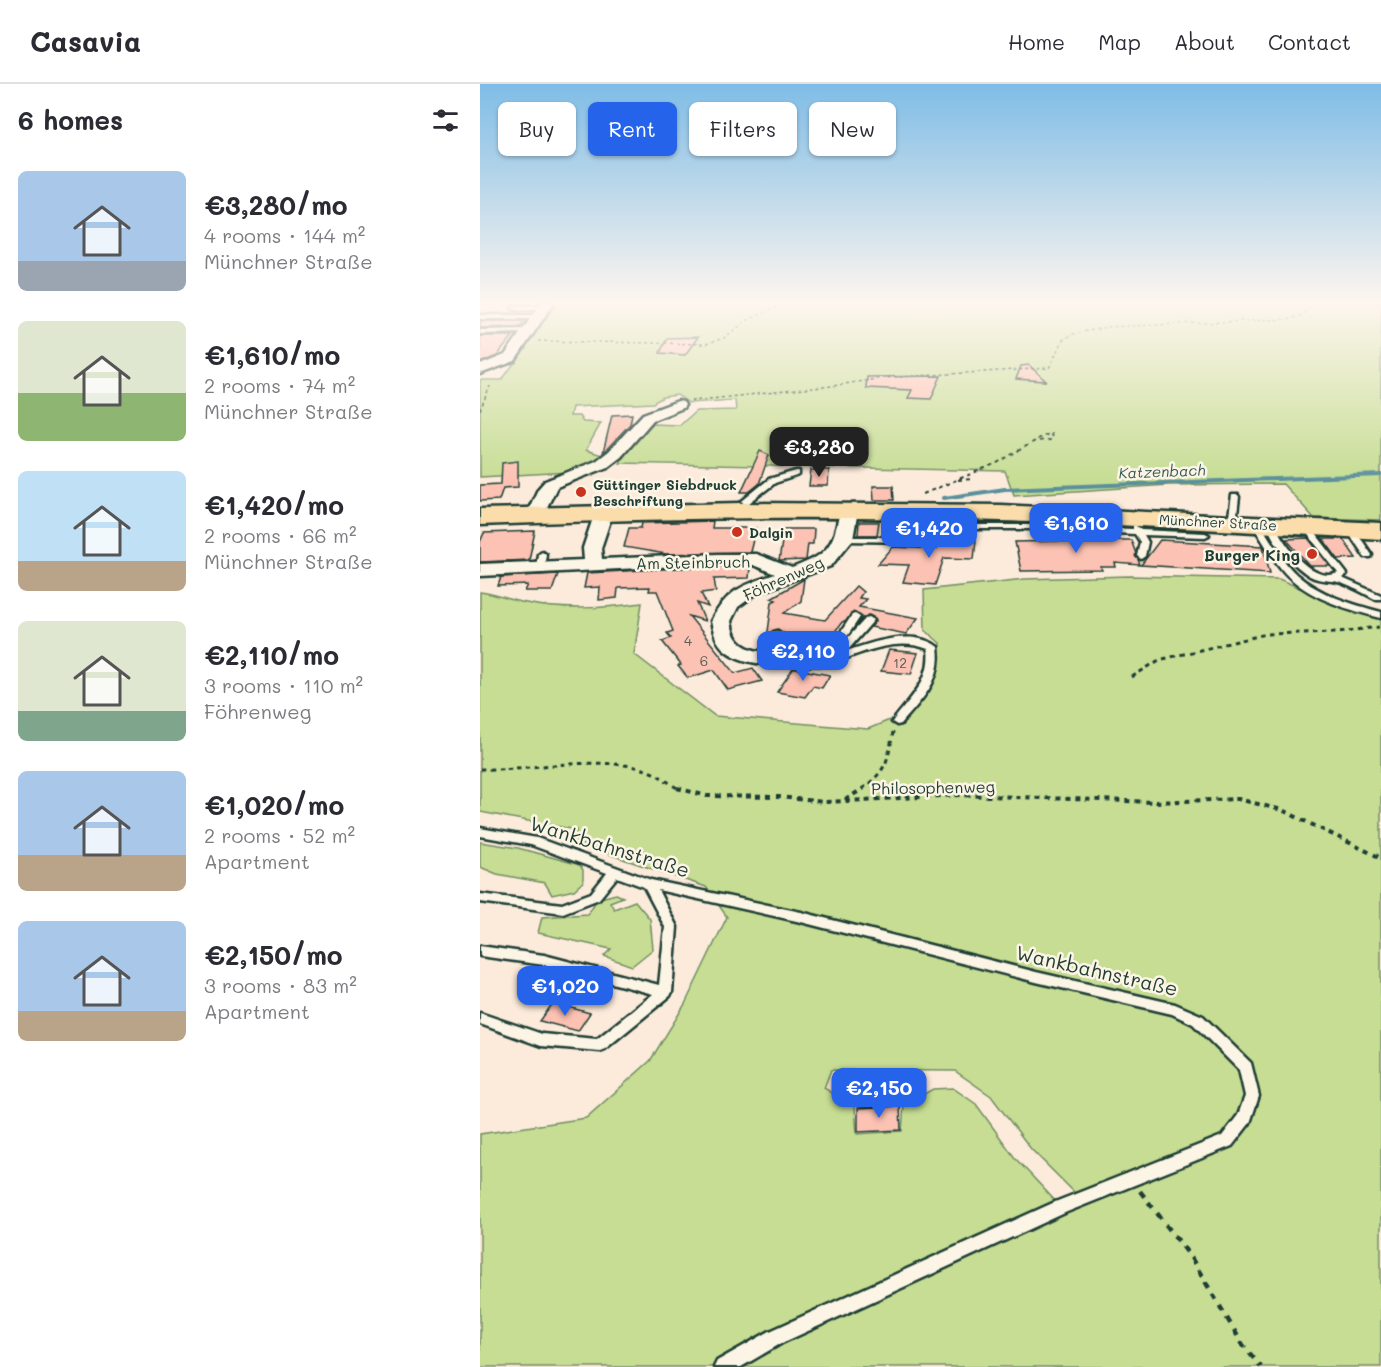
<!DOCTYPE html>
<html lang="en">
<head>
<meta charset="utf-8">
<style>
	:root { --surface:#fff; --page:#f2f2f3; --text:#2b2b33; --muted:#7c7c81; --line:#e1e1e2; --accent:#2563eb }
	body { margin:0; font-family:Mali,sans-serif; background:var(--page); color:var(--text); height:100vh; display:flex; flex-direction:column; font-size:22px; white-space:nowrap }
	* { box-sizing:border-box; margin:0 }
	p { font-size:20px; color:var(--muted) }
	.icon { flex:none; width:33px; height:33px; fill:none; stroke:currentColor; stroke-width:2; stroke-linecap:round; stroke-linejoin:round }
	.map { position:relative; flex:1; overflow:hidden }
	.sheet { display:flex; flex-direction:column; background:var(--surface); width:480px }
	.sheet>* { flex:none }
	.hud { position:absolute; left:18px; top:18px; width:570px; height:54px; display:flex; gap:12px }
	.price { position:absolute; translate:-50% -51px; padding:0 14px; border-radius:12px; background:var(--accent); color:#fff; font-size:20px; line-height:39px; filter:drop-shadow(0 2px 3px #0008) }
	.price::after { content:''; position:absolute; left:50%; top:36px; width:18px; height:14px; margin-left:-9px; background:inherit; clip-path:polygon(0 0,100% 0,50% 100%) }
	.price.selected { background:#222; color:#fff }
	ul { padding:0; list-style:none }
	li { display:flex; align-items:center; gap:18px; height:150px; padding:0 18px }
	li span { display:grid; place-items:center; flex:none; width:168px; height:120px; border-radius:9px; color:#555 }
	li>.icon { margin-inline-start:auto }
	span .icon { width:72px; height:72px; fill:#fffc; stroke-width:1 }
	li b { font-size:26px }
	h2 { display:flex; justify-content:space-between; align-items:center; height:72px; padding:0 18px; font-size:26px }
	.chip { padding:0 21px; border-radius:9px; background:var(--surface); box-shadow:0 2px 4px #0004; font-size:21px; line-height:54px }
	.chip.selected { background:var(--accent); color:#fff }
	header { display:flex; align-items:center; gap:36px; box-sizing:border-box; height:84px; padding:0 30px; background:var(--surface); border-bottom:2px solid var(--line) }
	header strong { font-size:28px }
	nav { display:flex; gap:33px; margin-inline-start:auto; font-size:21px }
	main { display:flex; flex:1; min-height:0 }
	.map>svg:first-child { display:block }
	.green { fill:#c6dd93; stroke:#728d64; stroke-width:1.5; fill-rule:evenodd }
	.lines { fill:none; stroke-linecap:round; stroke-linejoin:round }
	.stream { stroke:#5a909c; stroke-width:4 }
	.building { fill:#fcc2b3; stroke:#1f3d34; stroke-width:1.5 }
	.service-casing { stroke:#1f3d34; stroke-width:5 }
	.minor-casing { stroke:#1f3d34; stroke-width:5 }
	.primary-casing { stroke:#1f3d34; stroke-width:5 }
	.path-far4 { stroke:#1f3d34; stroke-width:1.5; stroke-dasharray:3 3; stroke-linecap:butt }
	.path-far3 { stroke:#1f3d34; stroke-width:2; stroke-dasharray:4 4; stroke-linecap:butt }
	.path-far2 { stroke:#1f3d34; stroke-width:3; stroke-dasharray:4.5 4.5; stroke-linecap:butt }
	.path-far1 { stroke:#1f3d34; stroke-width:4; stroke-dasharray:5 5; stroke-linecap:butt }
	.path { stroke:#1f3d34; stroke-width:4.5; stroke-dasharray:7 7; stroke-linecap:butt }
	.service { fill:#fcf5e5; fill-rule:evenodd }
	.minor { fill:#fcf5e5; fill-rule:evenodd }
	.primary { fill:#faddab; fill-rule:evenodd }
	.poi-dot { fill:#c8321e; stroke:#fcf5e5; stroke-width:2 }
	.labels { text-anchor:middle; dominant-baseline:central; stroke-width:5; stroke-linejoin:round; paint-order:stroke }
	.far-poi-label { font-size:14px; font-weight:bold; fill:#1f3d34; stroke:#fcf5e5; text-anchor:start }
	.far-street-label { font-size:14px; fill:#1f3d34; stroke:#fcf5e5 }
	.number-label { font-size:14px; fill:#565e54 }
	.far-water-label { font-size:15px; font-style:italic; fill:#335957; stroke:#fcf5e5 }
	.poi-label { font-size:16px; font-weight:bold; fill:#1f3d34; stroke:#fcf5e5; text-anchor:end }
	.street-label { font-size:16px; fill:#1f3d34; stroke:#fcf5e5 }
	.near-street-label { font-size:20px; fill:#1f3d34; stroke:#fcf5e5 }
</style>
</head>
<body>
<header>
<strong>Casavia</strong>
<nav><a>Home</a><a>Map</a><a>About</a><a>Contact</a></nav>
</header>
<main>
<section class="sheet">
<h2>6 homes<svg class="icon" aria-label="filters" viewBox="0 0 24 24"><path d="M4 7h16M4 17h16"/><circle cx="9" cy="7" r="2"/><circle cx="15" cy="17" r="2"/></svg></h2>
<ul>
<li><span style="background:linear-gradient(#a9c7e8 75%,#9aa5b1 0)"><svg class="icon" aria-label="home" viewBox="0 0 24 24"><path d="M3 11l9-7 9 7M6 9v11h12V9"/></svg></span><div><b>€3,280/mo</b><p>4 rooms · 144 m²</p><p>Münchner Straße</p></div></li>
<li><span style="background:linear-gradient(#dfe7d0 60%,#8fb573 0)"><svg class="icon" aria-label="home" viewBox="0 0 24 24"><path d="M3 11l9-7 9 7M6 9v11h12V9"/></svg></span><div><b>€1,610/mo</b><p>2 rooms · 74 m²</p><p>Münchner Straße</p></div></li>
<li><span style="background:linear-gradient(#bfe0f5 75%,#b9a48a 0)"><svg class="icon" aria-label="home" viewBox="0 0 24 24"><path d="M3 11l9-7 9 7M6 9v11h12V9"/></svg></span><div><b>€1,420/mo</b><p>2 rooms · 66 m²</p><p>Münchner Straße</p></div></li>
<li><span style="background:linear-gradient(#dfe7d0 75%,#7fa58c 0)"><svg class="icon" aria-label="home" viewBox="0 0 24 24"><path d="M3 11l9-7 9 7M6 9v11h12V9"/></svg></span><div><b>€2,110/mo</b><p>3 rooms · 110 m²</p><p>Föhrenweg</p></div></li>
<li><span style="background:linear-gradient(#a9c7e8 70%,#b9a48a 0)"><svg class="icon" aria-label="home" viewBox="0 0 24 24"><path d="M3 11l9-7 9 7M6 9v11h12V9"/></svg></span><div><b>€1,020/mo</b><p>2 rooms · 52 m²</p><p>Apartment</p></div></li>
<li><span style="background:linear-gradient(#a9c7e8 75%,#b9a48a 0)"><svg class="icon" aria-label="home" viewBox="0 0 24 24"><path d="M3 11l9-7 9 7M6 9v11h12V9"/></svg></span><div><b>€2,150/mo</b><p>3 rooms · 83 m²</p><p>Apartment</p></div></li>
</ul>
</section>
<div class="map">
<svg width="901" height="1283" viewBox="0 0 901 1283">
	<rect width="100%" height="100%" fill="#fcebdb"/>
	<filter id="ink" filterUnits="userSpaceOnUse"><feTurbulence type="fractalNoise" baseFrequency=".0167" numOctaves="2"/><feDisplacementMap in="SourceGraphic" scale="12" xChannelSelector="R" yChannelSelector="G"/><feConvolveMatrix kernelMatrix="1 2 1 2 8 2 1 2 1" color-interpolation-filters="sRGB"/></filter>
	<g filter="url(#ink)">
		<g class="green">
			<path d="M78,218H901V436L834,434L803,400L689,401L534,411L525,387L140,379L154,355L172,340L200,341L216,327L256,326L255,316L209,319L197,311L183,313L173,319L92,323L90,332H99L103,338L121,339L106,366L122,371L109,387L0,393V296H22Z"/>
			<path d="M649,492L799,495L870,526L901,532V1283H0V1050L106,1034L170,977L205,920L247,833L226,803L90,757L97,746L0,728V508C16,510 30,516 46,519C84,527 124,524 162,519L154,570L235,632L388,645L412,635L456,594L460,559L445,546L444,506L545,495ZM351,986L475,987L511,1012L551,1065L601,1115L581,1123L535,1074L496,1020L473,1004L453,1005L424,1021L422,1047L377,1050L375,1023L344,1004Z"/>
			<path d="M0,758L38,764L100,781L103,786V798L94,806L72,811L65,799L17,790L0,783Z"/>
			<path d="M136,810L143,813L130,818L134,825L155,817L170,835L173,865L152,882L124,872L131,865L58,849L62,833L108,830L117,815Z"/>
		</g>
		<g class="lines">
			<path class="stream" d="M464,414L525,405L901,391"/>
		</g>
		<g class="building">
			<path d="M0,237H44L40,243L0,244Z"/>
			<path d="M0,252H33L17,272L0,279Z"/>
			<path d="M218,253L205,271L180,269L187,254Z"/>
			<path d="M549,281L566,297L536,295L541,282Z"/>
			<path d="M461,292L451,315L428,314L432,306L386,304L387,293Z"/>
			<path d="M152,330L150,340L123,369L132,331Z"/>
			<path d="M280,367L289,371L279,400L269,408H261Z"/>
			<path d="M38,377V403L23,404L19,416L0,417V401L21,400L22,379Z"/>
			<path d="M331,386H349L348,402H329Z"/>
			<path d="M393,402H413L414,416H394Z"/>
			<path d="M233,437L232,444H276L270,468L186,470L144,463L149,444H161L162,439Z"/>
			<path d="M379,438H399L397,451H378Z"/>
			<path d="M304,445H334L333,460H328L326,476L299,477Z"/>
			<path d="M55,447L49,476L0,478V458L4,449Z"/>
			<path d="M635,451L637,456H651L660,481L635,479L636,483H621L622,486L541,487L535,458L581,457V452Z"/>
			<path d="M459,454L496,456L494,475L464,474L455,501L423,498L429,481L398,480L413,463L456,465Z"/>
			<path d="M828,454L850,482H830L806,455Z"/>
			<path d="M843,455H863L876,474L858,475Z"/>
			<path d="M680,456L783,462L790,489L661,481Z"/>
			<path d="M238,482L270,483L269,494L234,495L236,507L221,509L228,523L217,519L225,537L209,532L255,589L273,584L282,597L248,606L234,586L208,594L198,582L201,581L182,557L191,554L187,549L193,547L177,507H169L170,503L138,504L137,514L119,516L120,503L104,504L107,489Z"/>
			<path d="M78,490L72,507H45L48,501L18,502L21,493Z"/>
			<path d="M324,495L321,517L304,529L345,536L376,502L383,508L379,514L386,515L379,523L438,534L426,550L391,543L396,537L395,534L388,531L380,538L382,532L374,528L365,538H362L348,557L334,555L326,566L297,560L304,550L298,545L292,547L287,555L292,518L296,516L291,514Z"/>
			<path d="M409,566L438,569L431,590L401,587Z"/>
			<path d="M313,585H317L350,591L342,604L333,602L325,613L297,608Z"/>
			<path d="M73,919L110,929L98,947L60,937Z"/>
			<path d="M420,1022L421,1046L378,1048V1024Z"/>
		</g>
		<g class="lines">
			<defs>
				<g id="service">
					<path d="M66,221L68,222V224L35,226L32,224L35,222Z"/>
					<path d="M0,231H59L62,233L59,235H0Z"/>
					<path d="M0,246L48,245L51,247L48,249L0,250Z"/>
					<path d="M316,387H319V391L295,399L269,419H263L262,417L289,395Z"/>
					<path d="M752,411H758L759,413L756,439L752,441L748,439Z"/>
					<path d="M773,438H779C791,456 801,476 817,491C840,511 872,520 901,528V534C870,526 834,516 810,494C794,479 784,458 772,440Z"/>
					<path d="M788,439H794C804,460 831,500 858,489L822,443L823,441H829L867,490L862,494L901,511V515H895C885,510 862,497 852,497C844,496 837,496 830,492C817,485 787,454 788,439Z"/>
					<path d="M481,441H551L653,445V442H656L661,446L725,449L729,451L725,453L664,451L668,458L665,472L661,475L657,472L660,458L655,450L551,445H484L480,443Z"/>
					<path d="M867,443H873L892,471L891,473H885L866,445Z"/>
					<path d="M462,446L466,448L465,450L439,458L364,457L360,455L364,453H438Z"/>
					<path d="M62,467L66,470L64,483L60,486L56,483L58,470Z"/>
					<path d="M375,530L380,533L362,560L386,534L389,533L394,536L367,567C393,558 434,544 458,563C463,597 441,616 421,640L417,641L412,638C429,615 452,596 448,565C425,556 401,562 378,570C369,573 360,578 351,577L349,566L372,531Z"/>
					<path d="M297,547L302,550L284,575H278L276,573L278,571L294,548Z"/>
					<path d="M0,744L57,754L171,796L321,828L556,888L695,920L723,932L771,979L779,1012L770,1039L752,1062L587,1128L302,1259L261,1283H234L237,1277L290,1247L575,1118L742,1052L758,1031L765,1012L759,986L713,940L692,930L556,898L321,838L178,806L197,843L192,908L190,912L125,965L120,967L61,962L0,940V929L62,950L117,955L173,910L64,881L0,872V862L64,871L179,901L185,843L164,803L137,793L119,815L83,829L0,818V810L82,820L111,809L127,789L51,761L0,752Z"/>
				</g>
				<g id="minor">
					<path d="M62,218H74L35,277L0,290V281L25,271Z"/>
					<path d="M198,317L203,318L205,321L203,324L173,336L141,373L128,383L77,403L61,435H49L46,431L58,405L65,397L116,377L129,367L163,330Z"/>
					<path d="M369,421L375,422L378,426L373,455L351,482L276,510L258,523L251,537C252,543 253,550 257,555C273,579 336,564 361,571L364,575L361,579L354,581C324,581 269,587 245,566C236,559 233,547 231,537C248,505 262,502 295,490L273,481L238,480L0,492V480L104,476L103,464L115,428L118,424H130L133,428L121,464L122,475L238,470H276L312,484C348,470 353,464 360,426L363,422Z"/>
				</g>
				<path id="primary" d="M260,419L521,421L901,439V455C774,448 648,440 521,437C347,431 174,434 0,441V425Z"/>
			</defs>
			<use href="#service" class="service-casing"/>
			<use href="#minor" class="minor-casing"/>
			<use href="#primary" class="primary-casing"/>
			<g class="path-far4">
				<path d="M58,257L226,260L244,254L266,237L297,223"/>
				<path d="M211,317L352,302L402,294L569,284L583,256L593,250L627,243L811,235L824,230L826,226"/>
				<path d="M0,326L10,302"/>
			</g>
			<g class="path-far3">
				<path d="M478,396L492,395"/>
				<path d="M443,410L517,379L555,357L572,356L571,349L557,355"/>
			</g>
			<g class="path-far2">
				<path d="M652,593L679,576L786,550L859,548L899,543"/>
				<path d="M0,685C49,687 128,669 171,688C181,692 190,700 199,705"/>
				<path d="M382,705C407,686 408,677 413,648"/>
			</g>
			<g class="path-far1">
				<path d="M197,704L227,712L299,713L344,718L481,711L674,718L758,715L802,726L901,774"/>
				<path d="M365,716L384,704"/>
			</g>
			<path class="path" d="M660,1107L710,1172L763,1261L781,1283"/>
			<use href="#service" class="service"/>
			<use href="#minor" class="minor"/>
			<use href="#primary" class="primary"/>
		</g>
	</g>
	<linearGradient id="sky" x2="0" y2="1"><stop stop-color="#7fbce6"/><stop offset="0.55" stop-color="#fef6ef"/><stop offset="1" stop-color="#fef6ef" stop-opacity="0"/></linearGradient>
	<rect width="901" height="398" fill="url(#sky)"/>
	<g class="poi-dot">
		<circle cx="101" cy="408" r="6"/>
		<circle cx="257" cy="448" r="6"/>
		<circle cx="832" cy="470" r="6"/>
	</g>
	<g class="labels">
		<g class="far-poi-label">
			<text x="113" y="400">Güttinger Siebdruck<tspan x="113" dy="16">Beschriftung</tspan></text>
			<text x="269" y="448">Dalgin</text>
		</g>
		<g class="far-street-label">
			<text transform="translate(738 438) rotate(3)">Münchner Straße</text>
		</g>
		<g class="number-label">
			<text x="208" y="556">4</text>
			<text x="224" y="576">6</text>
			<text x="420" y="578">12</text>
		</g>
		<g class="far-water-label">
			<text transform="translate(682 387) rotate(-2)">Katzenbach</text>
		</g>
		<g class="poi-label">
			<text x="820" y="470">Burger King</text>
		</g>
		<g class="street-label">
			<text transform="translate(213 478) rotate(-1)">Am Steinbruch</text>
			<text transform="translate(303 494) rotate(-24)">Föhrenweg</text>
			<text transform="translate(453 703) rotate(-1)">Philosophenweg</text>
		</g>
		<g class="near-street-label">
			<text transform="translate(130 762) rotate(17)">Wankbahnstraße</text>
			<text transform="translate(617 886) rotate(13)">Wankbahnstraße</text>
		</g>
	</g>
</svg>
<b class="price selected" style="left:339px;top:394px">€3,280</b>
<b class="price" style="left:596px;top:470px">€1,610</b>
<b class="price" style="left:449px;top:475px">€1,420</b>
<b class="price" style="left:323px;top:598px">€2,110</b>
<b class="price" style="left:85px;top:933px">€1,020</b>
<b class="price" style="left:399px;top:1035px">€2,150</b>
<div class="hud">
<a class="chip">Buy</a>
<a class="chip selected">Rent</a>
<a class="chip">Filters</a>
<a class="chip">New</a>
</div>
</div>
</main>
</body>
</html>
